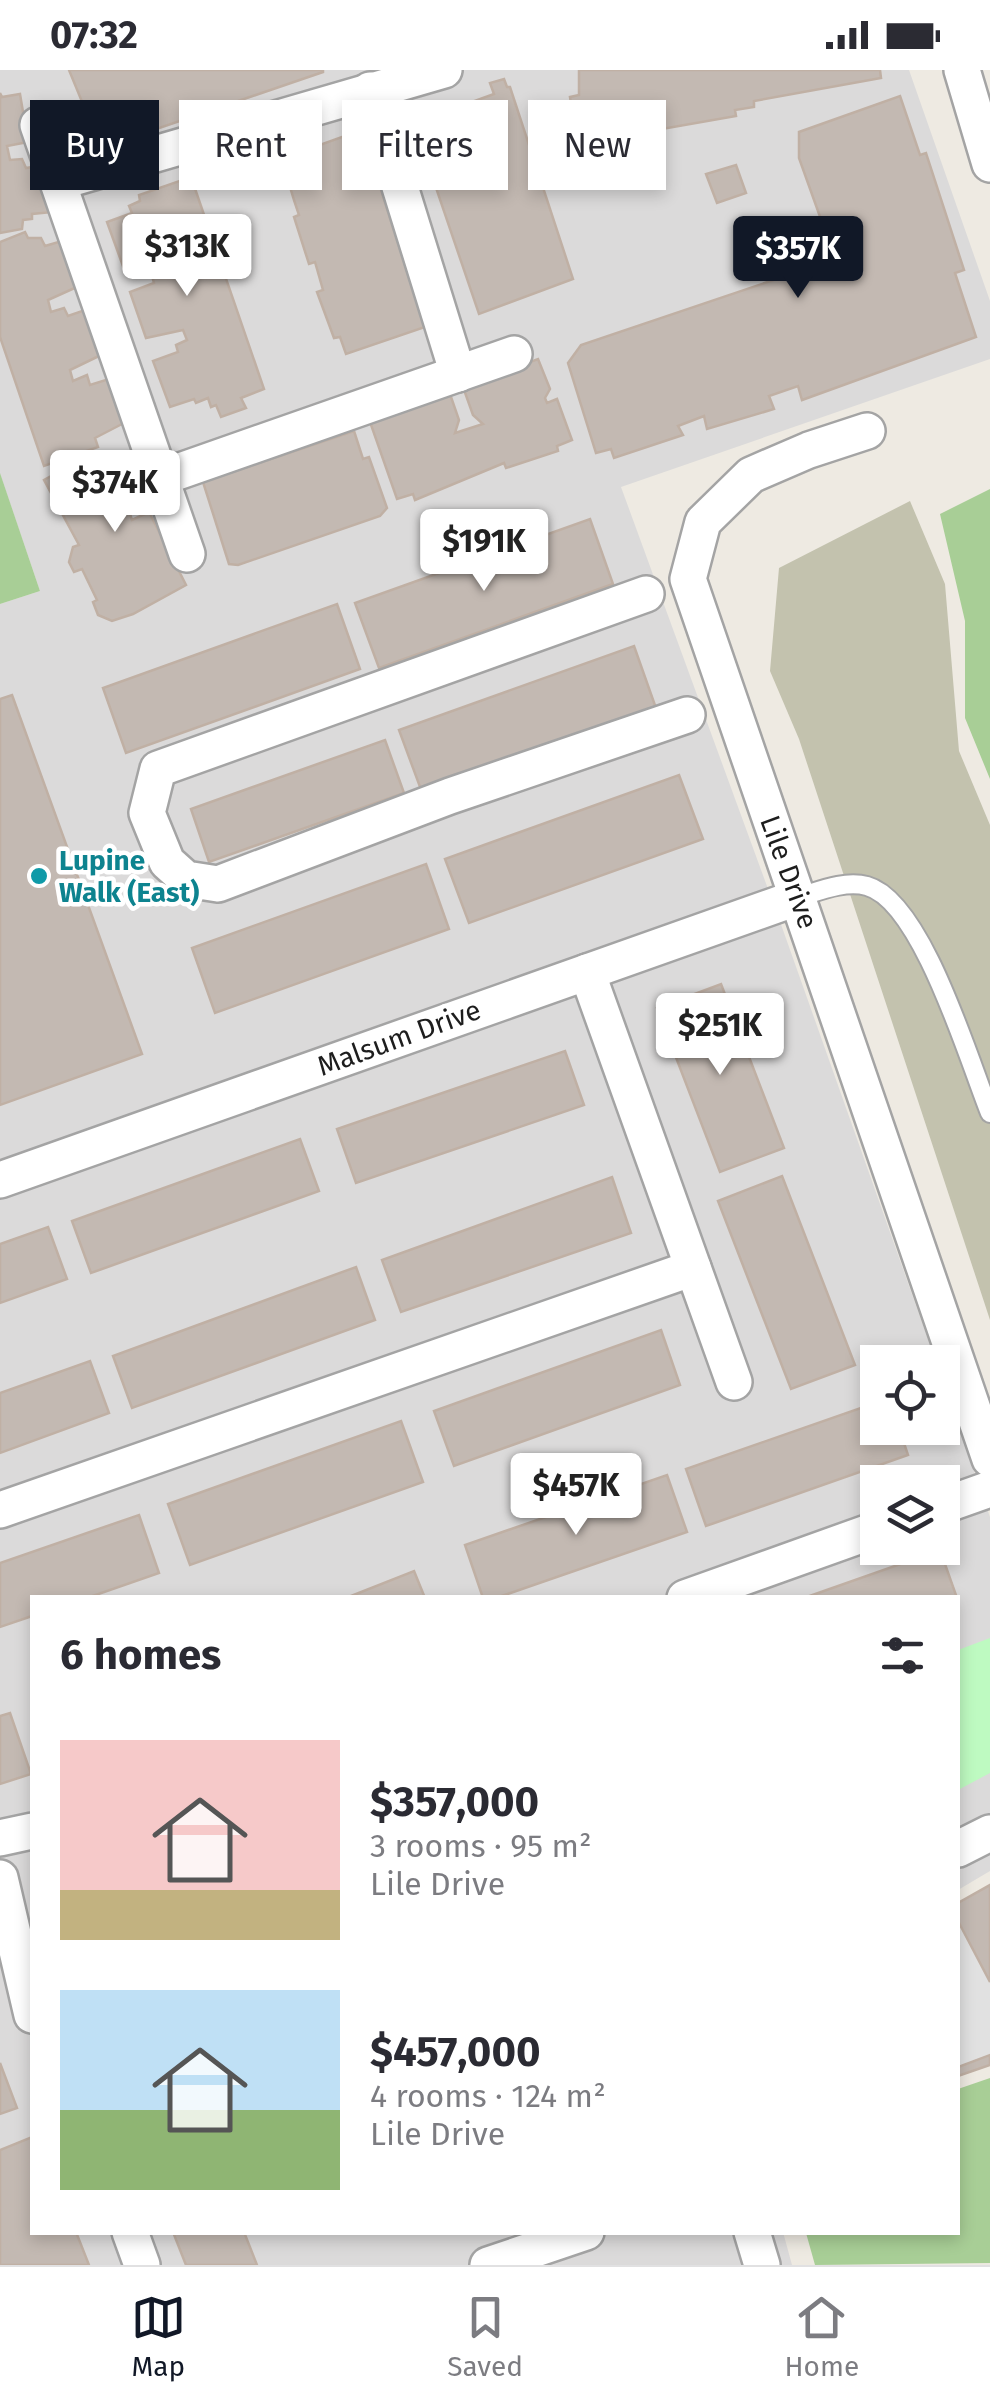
<!DOCTYPE html>
<html lang="en">
<head>
<meta charset="utf-8">
<style>
	:root { --surface:#fff; --page:#f2f2f3; --text:#2b2b33; --muted:#7c7c81; --line:#e1e1e2; --accent:#111827 }
	body { margin:0; font-family:"Fira Sans",sans-serif; background:var(--page); color:var(--text); height:100vh; display:flex; flex-direction:column; font-size:38px; white-space:nowrap }
	* { box-sizing:border-box; margin:0 }
	p { font-size:32px; color:var(--muted) }
	.icon { flex:none; width:55px; height:55px; fill:none; stroke:currentColor; stroke-width:2; stroke-linecap:round; stroke-linejoin:round }
	.map { position:relative; flex:1; overflow:hidden }
	.side { position:absolute; left:30px; top:1525px; width:930px; height:640px; display:flex; flex-direction:column; background:var(--surface); border-radius:0px; box-shadow:0 5px 15px #0003 }
	.side>* { flex:none }
	.hud { position:absolute; left:30px; top:30px; width:930px; height:90px; display:flex; gap:20px }
	.fabs { position:absolute; left:860px; top:1275px; display:grid; gap:20px }
	.fabs a { display:grid; place-items:center; width:100px; height:100px; border-radius:0px; background:var(--surface); box-shadow:0 5px 15px #0003; font-size:50px }
	.price { position:absolute; translate:-50% -85px; padding:0 22px; border-radius:10px; background:#fff; color:#222; font-size:32px; line-height:65px; filter:drop-shadow(0 2px 5px #0008) }
	.price::after { content:''; position:absolute; left:50%; top:60px; width:30px; height:22px; margin-left:-15px; background:inherit; clip-path:polygon(0 0,100% 0,50% 100%) }
	.price.active { background:var(--accent); color:#fff }
	ul { padding:0; list-style:none }
	li { display:flex; align-items:center; gap:30px; height:250px; padding:0 30px }
	li span { display:grid; place-items:center; flex:none; width:280px; height:200px; border-radius:0px; color:#555 }
	li>.icon { margin-inline-start:auto }
	span .icon { width:120px; height:120px; fill:#fffc; stroke-width:1 }
	li b { font-size:42px }
	h2 { display:flex; justify-content:space-between; align-items:center; height:120px; padding:0 30px; font-size:42px }
	.chip { padding:0 35px; border-radius:0px; background:var(--surface); box-shadow:0 5px 15px #0003; font-size:35px; line-height:90px }
	.chip.active { background:var(--accent); color:#fff }
	.status { display:flex; justify-content:space-between; align-items:center; height:70px; padding:0 50px; background:var(--surface); direction:ltr }
	.status svg { height:28px; fill:currentColor }
	.tab-bar { display:flex; justify-content:space-around; align-items:center; height:140px; border-top:2px solid var(--line); background:var(--surface); font-size:28px; color:var(--muted) }
	.tab-bar a { display:grid; justify-items:center; gap:5px }
	.tab-bar .active { color:var(--accent) }
	.map>svg:first-child { display:block }
	.residential { fill:#dbdada; fill-rule:evenodd }
	.construction { fill:#c3c2ae }
	.forest { fill:#a8ce96 }
	.park { fill:#befac1 }
	.parking { fill:#e1e1e1 }
	.building { fill:#c3b9b2; stroke:#c0b0a4; stroke-width:2.5 }
	.lines { fill:none; stroke-linecap:round; stroke-linejoin:round }
	.service-casing { stroke:#a4a4a4; stroke-width:22 }
	.minor-casing { stroke:#a4a4a4; stroke-width:40 }
	.service { stroke:#fff; stroke-width:18 }
	.minor { stroke:#fff; stroke-width:35 }
	.culture-dot { fill:#0f9aa8; stroke:#fff; stroke-width:4 }
	.labels { text-anchor:middle; dominant-baseline:central; stroke-width:9; stroke-linejoin:round; paint-order:stroke }
	.culture-label { font-size:28px; font-weight:bold; fill:#0d838f; stroke:#fff; text-anchor:start }
	.street-label { font-size:28px; fill:#1d1d1d; stroke:#fff }
</style>
</head>
<body>
<div class="status"><b>07:32</b><svg viewBox="0 0 49 12"><path d="M0 12V9h3v3zM5 12V6h3v6zM10 12V3h3v9zM15 12V0h3v12zM26 1h20v11H26zM47 4h2v5h-2z"/></svg></div>
<div class="map">
<svg width="990" height="2195" viewBox="0 0 990 2195">
	<rect width="100%" height="100%" fill="#eeeae2"/>
	<path class="residential" d="M0,0H909L990,231V289L621,417L783,860L936,1292H878V1358H942L943,1312L990,1447V1801L958,1820V1528H32V2162H783L792,2195H0V534L40,521L0,404ZM878,1412H942V1478H878Z"/>
	<path class="construction" d="M910,431L945,514L959,681L990,755V1250L799,669L770,601L779,498Z"/>
	<g class="forest">
		<path d="M0,403L40,521L0,534Z"/>
		<path d="M990,419V709L965,648V551L940,444Z"/>
		<path d="M990,2008V2193L815,2195L806,2163L958,2162V2019Z"/>
	</g>
	<path class="park" d="M990,1568V1703L958,1720V1580Z"/>
	<path class="parking" d="M959,1850L990,1912V1985L958,1997Z"/>
	<g class="building">
		<path d="M69,0H323V2L101,78Z"/>
		<path d="M579,0H880L881,8L754,31V37L735,40L736,46L656,60L658,73L579,87L570,27L579,25Z"/>
		<path d="M504,9L507,17H510L573,209L479,244L414,53L494,24L490,13Z"/>
		<path d="M0,23L2,27L20,24L28,72L7,76L10,90L22,89L26,98L45,95L53,142L32,144V149L23,150L22,159L0,163Z"/>
		<path d="M900,26L920,85L926,83L964,200L955,203L976,267L802,330L798,316L769,326L774,339L707,359L704,346L678,356L683,365L614,388L611,379L596,383L568,293L581,275L815,196L828,169L799,88V62Z"/>
		<path d="M353,63L355,67L363,64L425,257L346,284L340,267L334,268L317,222L323,220L315,192L309,194L294,147L299,145L294,130L290,117L284,118L275,91Z"/>
		<path d="M736,95L746,123L717,133L706,104Z"/>
		<path d="M191,107L264,319L241,328L246,338L221,347L216,335L211,337L208,328L196,333L194,329L170,337L153,291L178,282L176,275L187,270L183,260L146,268L130,222L154,213L152,206L164,201L163,198L161,191L149,195L147,191L124,199L107,152L132,143L129,136L140,131L139,125Z"/>
		<path d="M25,162L28,168H41L45,176L62,171L79,216L48,230L51,242L64,238L68,246L85,240L101,285L70,300L73,311L87,305L90,315L109,309L124,353L95,368L98,377L44,396L0,267V172Z"/>
		<path d="M538,289L550,319L545,328L547,333L557,329L572,370L557,376L558,381L506,398L504,393L415,430L413,424L397,429L369,349L449,321L459,350L455,363L483,354L473,345L463,317Z"/>
		<path d="M354,361L363,389L369,387L387,438L380,446L238,495L229,494L203,412Z"/>
		<path d="M93,383L96,391L109,384L114,392L133,383L155,425L138,434L141,440L130,444L132,450L149,442L186,515L133,544L112,551L98,545L93,532L97,530L82,499L74,502L69,492L73,477L79,475L44,410Z"/>
		<path d="M590,449L613,514L379,598L355,533Z"/>
		<path d="M337,534L360,599L126,683L103,618Z"/>
		<path d="M634,576L657,641L423,725L399,660Z"/>
		<path d="M12,625L142,984L0,1035V629Z"/>
		<path d="M385,670L404,723L209,792L191,739Z"/>
		<path d="M679,705L703,769L469,853L445,789Z"/>
		<path d="M426,794L449,859L215,943L192,878Z"/>
		<path d="M721,914L784,1078L720,1102L657,938Z"/>
		<path d="M565,981L584,1035L356,1113L337,1059Z"/>
		<path d="M300,1069L319,1121L91,1203L72,1151Z"/>
		<path d="M782,1106L855,1295L791,1319L718,1131Z"/>
		<path d="M612,1107L631,1163L401,1242L382,1190Z"/>
		<path d="M48,1157L67,1209L0,1233V1174Z"/>
		<path d="M356,1197L375,1250L132,1338L113,1286Z"/>
		<path d="M661,1260L680,1315L454,1396L434,1341Z"/>
		<path d="M90,1291L109,1343L0,1383V1323Z"/>
		<path d="M878,1332V1358H899L908,1385L706,1456L686,1399Z"/>
		<path d="M401,1351L423,1412L190,1495L168,1434Z"/>
		<path d="M667,1405L687,1462L496,1528H483L465,1475Z"/>
		<path d="M139,1445L159,1503L87,1528H32V1546L0,1557V1493Z"/>
		<path d="M940,1480L957,1528H804Z"/>
		<path d="M414,1501L425,1528H346Z"/>
		<path d="M10,1643L31,1704L0,1714V1646Z"/>
		<path d="M990,1815V1912L958,1851V1833Z"/>
		<path d="M990,1985V1995L958,2006V1997Z"/>
		<path d="M0,1993L17,2038L0,2044Z"/>
		<path d="M32,2067V2162H76L89,2195H0V2080Z"/>
		<path d="M173,2162H244L257,2195H186Z"/>
	</g>
	<g class="lines">
		<defs>
			<path id="service" d="M799,827C819,821 845,810 867,816C922,831 969,991 990,1043"/>
			<g id="minor">
				<path d="M962,0L990,94"/>
				<path d="M370,20L458,304"/>
				<path d="M38,55L187,484"/>
				<path d="M59,112L444,0"/>
				<path d="M867,361L809,380L751,405L703,452L688,509L990,1389"/>
				<path d="M163,407L514,284"/>
				<path d="M646,524L158,699L147,743L167,792L186,809L218,814L450,726L687,645"/>
				<path d="M587,902L734,1312"/>
				<path d="M0,1110L799,827"/>
				<path d="M942,1436L990,1419"/>
				<path d="M0,1440L693,1198"/>
				<path d="M685,1528L878,1459"/>
				<path d="M0,1768L32,1761"/>
				<path d="M958,1779L990,1763"/>
				<path d="M0,1808L32,1945"/>
				<path d="M130,2162L142,2195"/>
				<path d="M752,2162L762,2195"/>
				<path d="M488,2195L586,2162"/>
			</g>
		</defs>
		<use href="#service" class="service-casing"/>
		<use href="#minor" class="minor-casing"/>
		<use href="#service" class="service"/>
		<use href="#minor" class="minor"/>
	</g>
	<circle class="culture-dot" cx="39" cy="806" r="10"/>
	<g class="labels">
		<g class="culture-label">
			<text x="59" y="790">Lupine<tspan x="59" dy="32">Walk (East)</tspan></text>
		</g>
		<g class="street-label">
			<text transform="translate(789 802) rotate(70)">Lile Drive</text>
			<text transform="translate(399 968) rotate(-20)">Malsum Drive</text>
		</g>
	</g>
</svg>
<div class="fabs">
<a><svg class="icon" aria-label="locate" viewBox="0 0 24 24"><circle cx="12" cy="12" r="6"/><path d="M12 2v4M12 18v4M2 12h4M18 12h4"/></svg></a>
<a><svg class="icon" aria-label="layers" viewBox="0 0 24 24"><path d="M12 4l9 5-9 5-9-5zM3 14l9 5 9-5"/></svg></a>
</div>
<b class="price" style="left:187px;top:229px">$313K</b>
<b class="price active" style="left:798px;top:231px">$357K</b>
<b class="price" style="left:115px;top:465px">$374K</b>
<b class="price" style="left:484px;top:524px">$191K</b>
<b class="price" style="left:720px;top:1008px">$251K</b>
<b class="price" style="left:576px;top:1468px">$457K</b>
<div class="hud">
<a class="chip active">Buy</a>
<a class="chip">Rent</a>
<a class="chip">Filters</a>
<a class="chip">New</a>
</div>
<section class="side">
<h2>6 homes<svg class="icon" aria-label="filters" viewBox="0 0 24 24"><path d="M4 7h16M4 17h16"/><circle cx="9" cy="7" r="2"/><circle cx="15" cy="17" r="2"/></svg></h2>
<ul>
<li><span style="background:linear-gradient(#f6c9c9 75%,#c2b280 0)"><svg class="icon" aria-label="home" viewBox="0 0 24 24"><path d="M3 11l9-7 9 7M6 9v11h12V9"/></svg></span><div><b>$357,000</b><p>3 rooms · 95 m²</p><p>Lile Drive</p></div></li>
<li><span style="background:linear-gradient(#bfe0f5 60%,#8fb573 0)"><svg class="icon" aria-label="home" viewBox="0 0 24 24"><path d="M3 11l9-7 9 7M6 9v11h12V9"/></svg></span><div><b>$457,000</b><p>4 rooms · 124 m²</p><p>Lile Drive</p></div></li>
</ul>
</section>
</div>
<nav class="tab-bar">
<a class="active"><svg class="icon" aria-label="map" viewBox="0 0 24 24"><path d="M3 6l6-2 6 2 6-2v14l-6 2-6-2-6 2zM9 4v14M15 6v14"/></svg>Map</a>
<a><svg class="icon" aria-label="saved" viewBox="0 0 24 24"><path d="M7 4h10v16l-5-4-5 4z"/></svg>Saved</a>
<a><svg class="icon" aria-label="home" viewBox="0 0 24 24"><path d="M3 11l9-7 9 7M6 9v11h12V9"/></svg>Home</a>
</nav>
</body>
</html>
